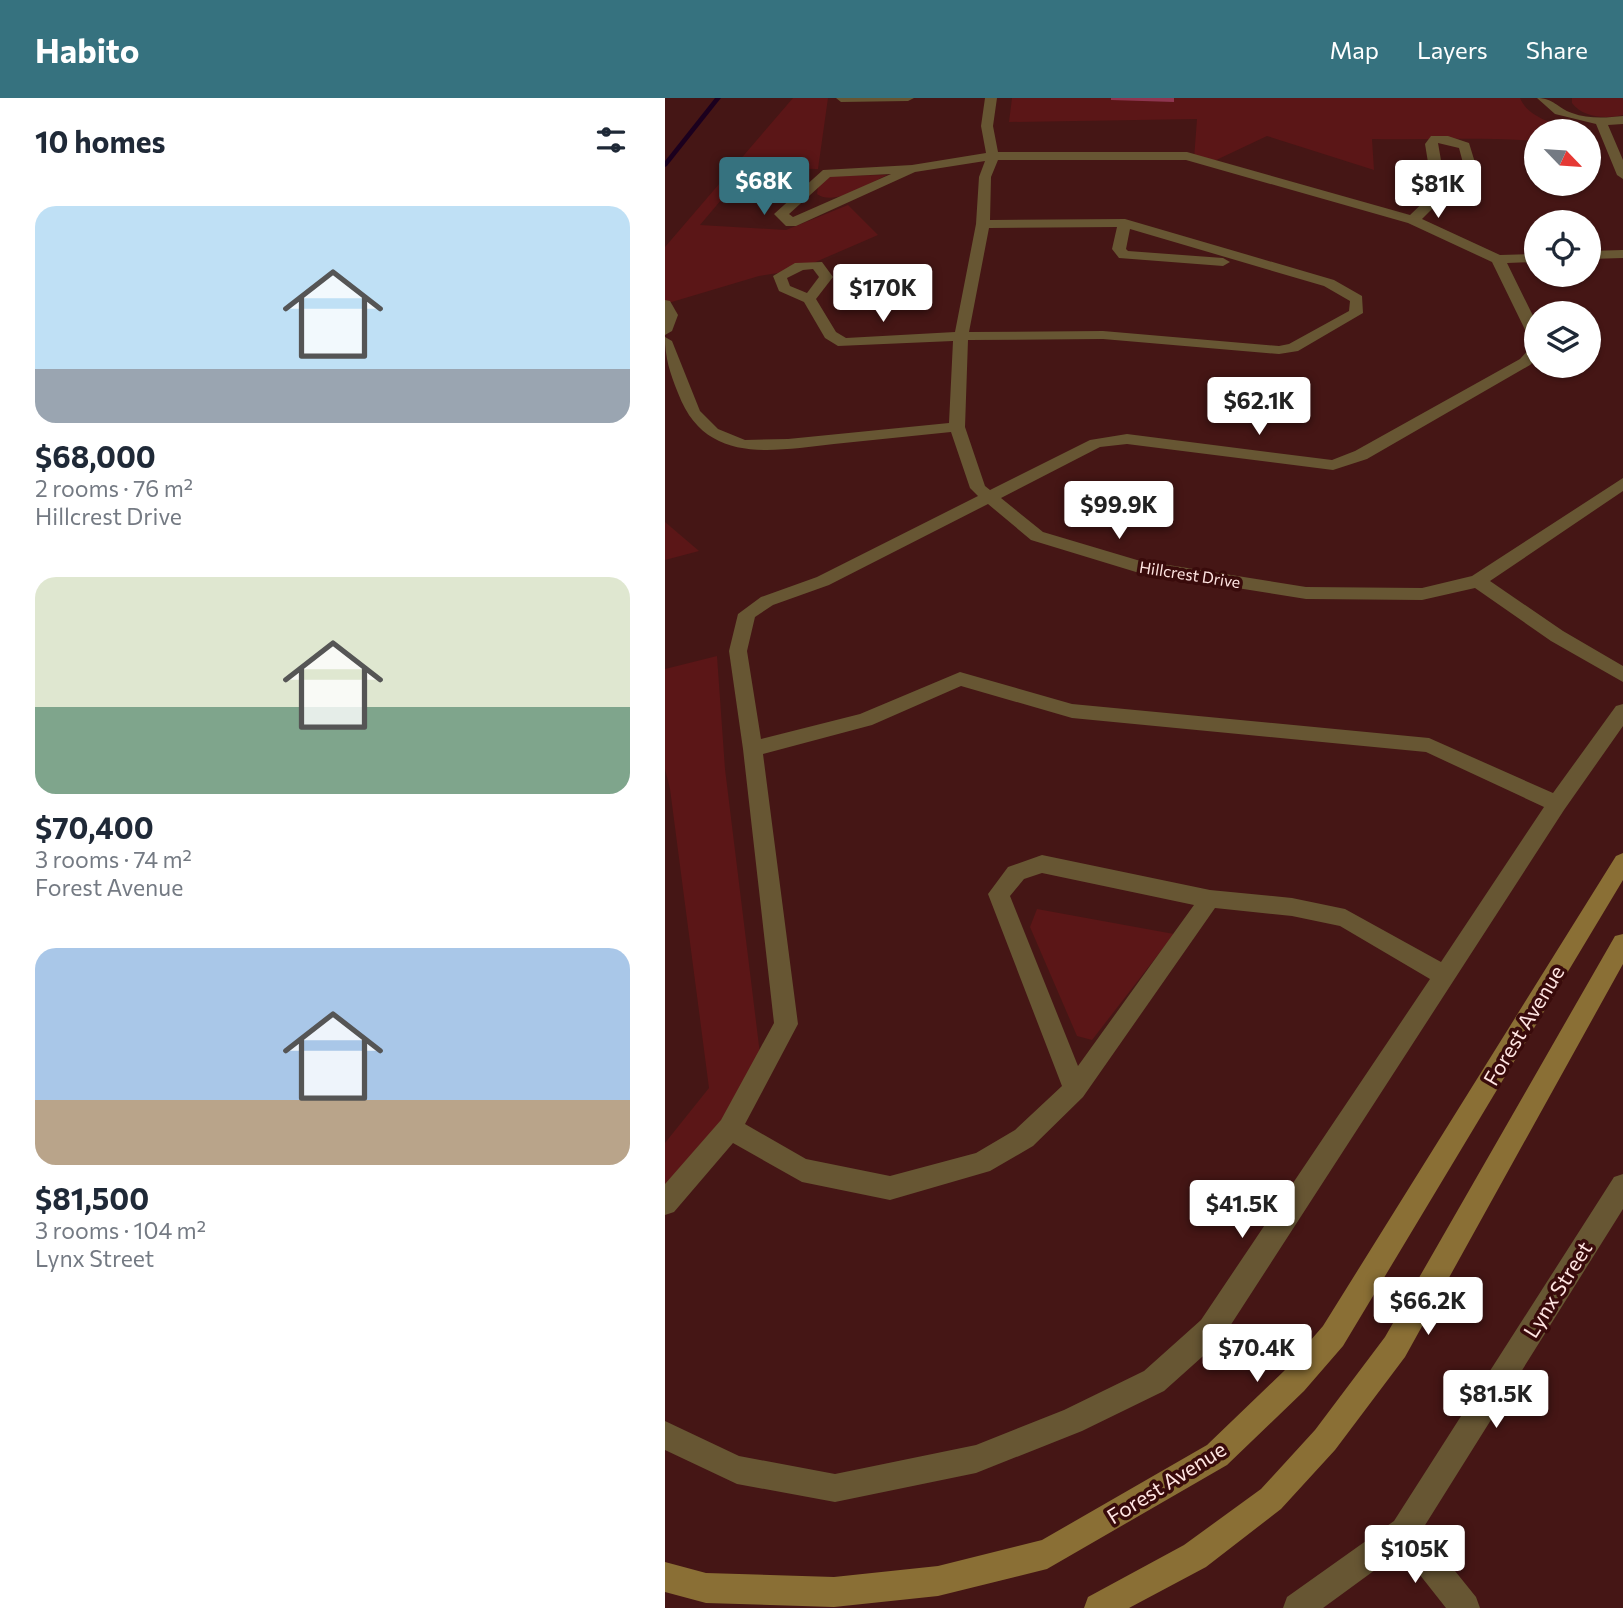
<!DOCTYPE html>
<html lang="en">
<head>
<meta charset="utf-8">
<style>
	:root { --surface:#fff; --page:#f2f2f3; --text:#1f2937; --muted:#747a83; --accent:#36727f }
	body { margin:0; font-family:Commissioner,sans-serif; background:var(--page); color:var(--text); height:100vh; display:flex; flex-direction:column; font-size:26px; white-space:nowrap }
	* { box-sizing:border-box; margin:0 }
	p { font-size:23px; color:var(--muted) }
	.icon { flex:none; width:38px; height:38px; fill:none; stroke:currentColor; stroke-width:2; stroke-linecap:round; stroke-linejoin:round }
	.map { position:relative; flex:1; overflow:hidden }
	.drawer { display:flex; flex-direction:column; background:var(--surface); width:665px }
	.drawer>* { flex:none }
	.needle { width:46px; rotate:115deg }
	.buttons { position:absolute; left:859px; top:21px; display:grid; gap:14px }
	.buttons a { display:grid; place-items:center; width:77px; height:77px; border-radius:50%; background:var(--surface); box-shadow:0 2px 5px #0004; font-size:35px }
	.price { position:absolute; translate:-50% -60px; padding:0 16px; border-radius:7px; background:#fff; color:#222; font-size:23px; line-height:46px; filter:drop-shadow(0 2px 4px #0008) }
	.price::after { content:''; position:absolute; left:50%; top:42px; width:21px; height:16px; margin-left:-10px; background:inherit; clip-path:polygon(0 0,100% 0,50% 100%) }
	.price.on { background:var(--accent); color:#fff }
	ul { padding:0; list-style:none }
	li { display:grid; align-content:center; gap:14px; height:371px; padding:0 35px }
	li span { display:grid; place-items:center; height:217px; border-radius:21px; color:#555 }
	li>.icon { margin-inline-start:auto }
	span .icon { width:126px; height:126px; fill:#fffc; stroke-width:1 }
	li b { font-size:30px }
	h2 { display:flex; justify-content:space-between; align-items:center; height:84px; padding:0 35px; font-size:30px }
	header { display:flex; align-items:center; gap:42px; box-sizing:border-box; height:98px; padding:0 35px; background:var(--accent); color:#fff }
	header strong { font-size:33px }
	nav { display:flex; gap:38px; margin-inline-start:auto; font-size:24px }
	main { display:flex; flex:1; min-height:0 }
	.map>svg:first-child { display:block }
	.green { fill:#5b1617 }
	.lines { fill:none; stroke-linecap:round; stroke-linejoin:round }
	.stream { fill:#1b001e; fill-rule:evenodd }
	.building { fill:#8f3651 }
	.street { fill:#675633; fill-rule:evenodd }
	.secondary { fill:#8a6f35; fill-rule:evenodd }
	.labels { text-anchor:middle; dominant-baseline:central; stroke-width:7; stroke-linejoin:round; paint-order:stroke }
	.far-street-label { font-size:16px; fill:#ffe5e2; stroke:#390b0b }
	.near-street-label { font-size:21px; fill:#ffe5e2; stroke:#390b0b }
</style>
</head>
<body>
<header>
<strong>Habito</strong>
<nav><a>Map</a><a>Layers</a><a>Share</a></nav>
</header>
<main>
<section class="drawer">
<h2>10 homes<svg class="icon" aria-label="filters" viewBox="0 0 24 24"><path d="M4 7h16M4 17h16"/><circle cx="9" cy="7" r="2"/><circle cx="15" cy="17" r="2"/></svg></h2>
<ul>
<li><span style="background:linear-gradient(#bfe0f5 75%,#9aa5b1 0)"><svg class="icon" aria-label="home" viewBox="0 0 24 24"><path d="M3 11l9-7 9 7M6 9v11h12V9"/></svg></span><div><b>$68,000</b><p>2 rooms · 76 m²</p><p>Hillcrest Drive</p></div></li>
<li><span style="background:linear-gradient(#dfe7d0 60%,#7fa58c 0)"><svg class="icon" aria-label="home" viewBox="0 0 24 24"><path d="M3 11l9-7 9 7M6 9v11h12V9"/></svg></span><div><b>$70,400</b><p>3 rooms · 74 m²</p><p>Forest Avenue</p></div></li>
<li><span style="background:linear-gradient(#a9c7e8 70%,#b9a48a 0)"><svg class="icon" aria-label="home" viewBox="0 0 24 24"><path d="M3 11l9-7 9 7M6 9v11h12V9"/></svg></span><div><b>$81,500</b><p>3 rooms · 104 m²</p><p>Lynx Street</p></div></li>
</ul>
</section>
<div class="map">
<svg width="958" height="1510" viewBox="0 0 958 1510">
	<rect width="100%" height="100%" fill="#451615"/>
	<g class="green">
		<path d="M128,0H163L153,71L83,70L35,127L121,132L183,107L213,137L132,172L94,178L0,206V149Z"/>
		<path d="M347,0H855C864,22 895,27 915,33H872L871,43C816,39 762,42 707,41L709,72L602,38L547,64L529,61L532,21L344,24Z"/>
		<path d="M958,0V17C941,21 918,20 907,5V0Z"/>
		<path d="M222,77C204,85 170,109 152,96L153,89L164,78Z"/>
		<path d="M0,424L34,453L0,462Z"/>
		<path d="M52,558L60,671L95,956L37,1056L0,1107V1045L44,990L5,691L0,671V571Z"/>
		<path d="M372,811L509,836L427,942L412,938L365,829Z"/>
	</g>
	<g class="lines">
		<path class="stream" d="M50,0H56L2,68L0,69V63Z"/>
	</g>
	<path class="building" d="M446,0H509V4L446,2Z"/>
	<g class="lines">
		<g class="street">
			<path d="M171,0H249L243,3L176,4Z"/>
			<path d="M320,0H332L328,28L333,54H522L745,117L768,95L760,46L766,38H783L804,45L815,81L801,96L779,99L757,121L835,157L872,156V164L842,165L872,226V246L865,242L827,164L743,125L521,62H333L326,79L325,122L460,121L669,182L697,198L698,215L633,253L614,256L438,241L303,242L300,329L320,388L325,392L425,342L462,336L667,362L690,353L855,261L867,248L872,247V260L865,267L702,361L668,372L462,346L435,349L336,400L378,434L472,462L641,489L757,490L807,478L958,380V393L825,483L898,533L958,568V584L886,543L810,490L757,502L641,501L471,474L366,442L323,406L164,487L108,507L90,519L82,553L96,641L195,616L295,574L407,606L764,640L888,695L951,608L958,606V628L899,712L556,1242L499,1293L417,1333L311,1375L170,1404L72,1386L0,1352V1323L74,1358L170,1376L311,1347L399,1312L479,1273L536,1222L765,881L675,828L627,818L550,810L418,999L368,1048L325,1073L225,1102L137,1084L68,1045L9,1114L0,1117V1086L56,1022L109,925L78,651L64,553L73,516L96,499L152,479L313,398L305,390L286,334C247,338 208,342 169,346C106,353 40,367 13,295C5,275 0,260 0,239L7,243L35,313L53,331L80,342L123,341L284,325L288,243L173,248L160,240L139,204L114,193L108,178L130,165L157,164L168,179L151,201L171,234L181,240L290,234L311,126L314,79L320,63L250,74L131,128H121L109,116L158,72L247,67L321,55L316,28ZM773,45L794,50L802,80L792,90L781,91ZM226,76L128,119L124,116L165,79ZM452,129L447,151L454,160L558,168L565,164L558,160L463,153L461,151L465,131L659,188L685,203L684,213L624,246L614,248L438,233L304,234L324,130ZM148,171L154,179L142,195L125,188L122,180L138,172ZM296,588L407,620L761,654L879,709L776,864L680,811L627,800L545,792L377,757L343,769L323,796L397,988L350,1032L311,1055L225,1078L141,1061L80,1026L133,926L98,656L207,627ZM377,775L529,807L413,968L345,798L359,781Z"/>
			<path d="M872,0C889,0 892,10 907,15C923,21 941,20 958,18V26L943,27L958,62V81L952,77L931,26L890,16Z"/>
			<path d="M958,152V160L924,161V153Z"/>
			<path d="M0,202L5,203L13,217L7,233L0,237Z"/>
			<path d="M958,1076V1111L757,1432L811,1499L815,1510H781L736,1453L658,1510H618L622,1499L729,1423L949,1079Z"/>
		</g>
		<g class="secondary">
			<path d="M958,755V782L678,1248L639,1293L562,1367L382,1471L273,1498L169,1509L41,1505L0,1494V1464L41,1475L169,1479L273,1468L377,1442L542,1347L619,1273L658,1228L951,758Z"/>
			<path d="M958,836V866L740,1259L670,1352L616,1411L541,1469L464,1510H419L423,1499L519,1447L596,1391L650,1332L720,1239L950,838Z"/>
		</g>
	</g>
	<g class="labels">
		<g class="far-street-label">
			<text transform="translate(525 476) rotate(9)">Hillcrest Drive</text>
		</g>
		<g class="near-street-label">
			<text transform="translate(858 927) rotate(-59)">Forest Avenue</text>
			<text transform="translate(892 1191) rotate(-58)">Lynx Street</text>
			<text transform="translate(501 1384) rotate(-32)">Forest Avenue</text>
		</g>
	</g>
</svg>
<div class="buttons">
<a><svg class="needle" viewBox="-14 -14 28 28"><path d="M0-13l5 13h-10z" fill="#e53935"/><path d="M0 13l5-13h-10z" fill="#747a83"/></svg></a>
<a><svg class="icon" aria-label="locate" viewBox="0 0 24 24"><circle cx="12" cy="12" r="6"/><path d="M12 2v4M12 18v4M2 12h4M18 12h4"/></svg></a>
<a><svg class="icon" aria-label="layers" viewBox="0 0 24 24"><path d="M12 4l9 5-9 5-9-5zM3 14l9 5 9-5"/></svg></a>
</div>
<b class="price on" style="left:99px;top:119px">$68K</b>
<b class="price" style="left:773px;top:122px">$81K</b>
<b class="price" style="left:218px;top:226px">$170K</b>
<b class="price" style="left:594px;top:339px">$62.1K</b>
<b class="price" style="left:454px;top:443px">$99.9K</b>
<b class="price" style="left:577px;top:1142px">$41.5K</b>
<b class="price" style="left:763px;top:1239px">$66.2K</b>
<b class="price" style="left:592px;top:1286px">$70.4K</b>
<b class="price" style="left:831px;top:1332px">$81.5K</b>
<b class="price" style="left:750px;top:1487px">$105K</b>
</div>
</main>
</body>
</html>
